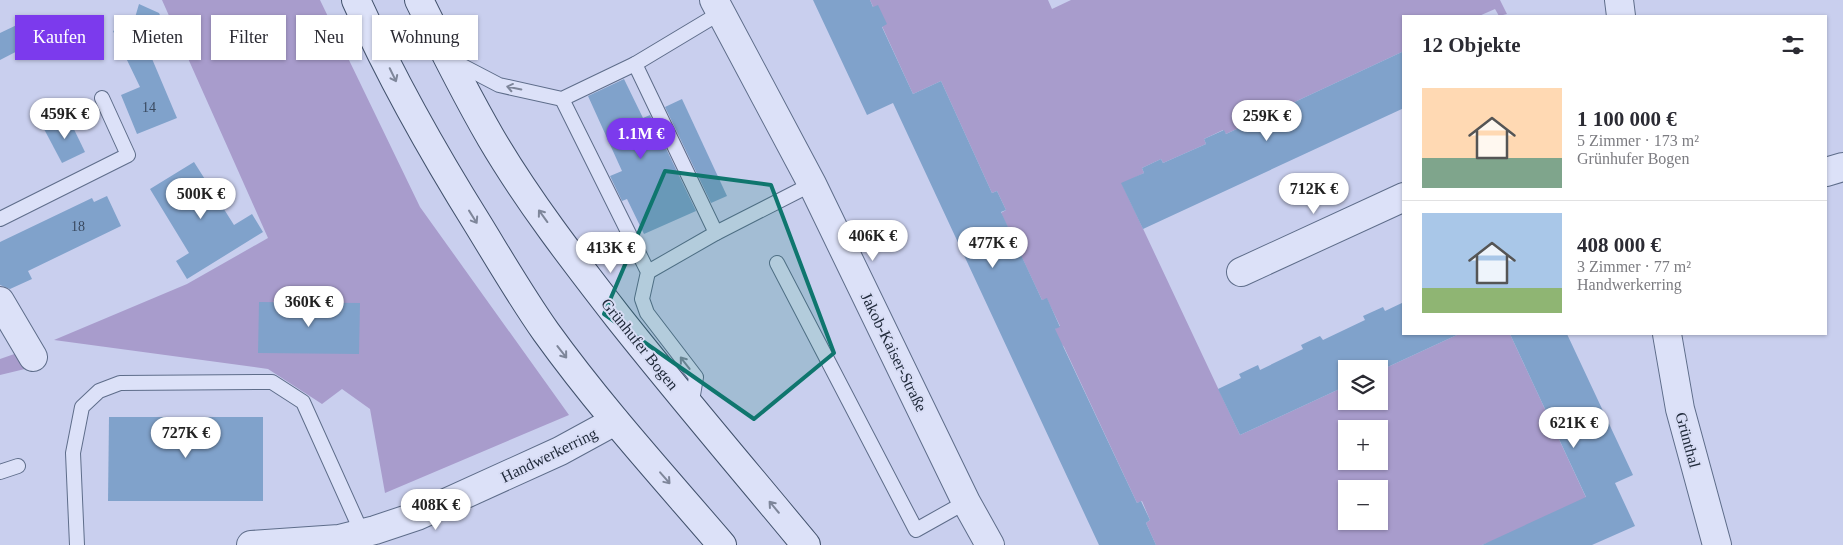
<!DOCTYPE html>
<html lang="de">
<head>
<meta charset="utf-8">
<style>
	:root { --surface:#fff; --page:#f2f2f3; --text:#2b2b33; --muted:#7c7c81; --line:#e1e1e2; --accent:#7c3aed }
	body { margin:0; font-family:"Times New Roman",serif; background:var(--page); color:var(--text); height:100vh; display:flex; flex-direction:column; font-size:19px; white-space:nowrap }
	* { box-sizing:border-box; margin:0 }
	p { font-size:16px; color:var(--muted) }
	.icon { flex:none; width:28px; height:28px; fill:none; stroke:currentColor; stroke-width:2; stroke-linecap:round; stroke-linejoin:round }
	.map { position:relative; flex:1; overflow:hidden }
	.sheet { position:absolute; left:1402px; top:15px; width:425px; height:320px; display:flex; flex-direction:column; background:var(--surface); border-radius:0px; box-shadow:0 1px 4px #0004 }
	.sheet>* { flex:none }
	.guide { position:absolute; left:15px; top:15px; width:475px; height:45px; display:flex; gap:10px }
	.controls { position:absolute; left:1338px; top:360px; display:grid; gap:10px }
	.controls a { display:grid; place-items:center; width:50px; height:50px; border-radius:0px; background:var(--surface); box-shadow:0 1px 4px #0004; font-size:25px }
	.price { position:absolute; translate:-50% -42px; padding:0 11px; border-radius:18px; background:#fff; color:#222; font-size:16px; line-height:32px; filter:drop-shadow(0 1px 2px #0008) }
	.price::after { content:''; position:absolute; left:50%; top:30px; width:15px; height:11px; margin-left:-8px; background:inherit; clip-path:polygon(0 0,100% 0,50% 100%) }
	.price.selected { background:var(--accent); color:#fff }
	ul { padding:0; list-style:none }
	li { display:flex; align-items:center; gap:15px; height:125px; padding:0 20px }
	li+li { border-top:1px solid var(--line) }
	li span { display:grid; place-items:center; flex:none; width:140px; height:100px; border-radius:0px; color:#555 }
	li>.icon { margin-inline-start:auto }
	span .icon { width:60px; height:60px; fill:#fffc; stroke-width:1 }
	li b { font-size:21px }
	h2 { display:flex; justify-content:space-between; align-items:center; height:60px; padding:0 20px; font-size:21px }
	.pill { padding:0 18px; border-radius:0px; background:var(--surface); box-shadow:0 1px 4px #0004; font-size:18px; line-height:45px }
	.pill.selected { background:var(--accent); color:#fff }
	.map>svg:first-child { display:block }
	.green { fill:#a89ccc; fill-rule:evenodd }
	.building { fill:#80a2cb }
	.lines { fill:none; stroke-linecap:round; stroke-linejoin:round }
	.service-casing { stroke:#5e6d8a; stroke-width:16 }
	.minor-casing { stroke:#5e6d8a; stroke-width:30 }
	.secondary-casing { stroke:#41516c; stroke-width:30 }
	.service { stroke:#dce1f8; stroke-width:14 }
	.minor { stroke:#dce1f8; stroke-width:28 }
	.secondary { stroke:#dce1f8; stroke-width:28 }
	.oneway { stroke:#7e869a }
	.marked { fill:#0f766e; fill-opacity:0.2; stroke:#0f766e; stroke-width:4; stroke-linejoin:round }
	.labels { text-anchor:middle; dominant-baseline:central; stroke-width:4; stroke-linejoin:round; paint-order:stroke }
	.number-label { font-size:14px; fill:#39495f }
	.street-label { font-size:16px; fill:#212b3b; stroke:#d8ddf5 }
</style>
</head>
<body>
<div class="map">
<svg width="1843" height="545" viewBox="0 0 1843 545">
	<rect width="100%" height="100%" fill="#c9cfee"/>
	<g class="green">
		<path d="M162,0H320L420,207L569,415L385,493L370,409L342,389L322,404L268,369L54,340L187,284L268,238Z"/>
		<path d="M870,0H1048L1052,9L1071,0H1500L1507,14L1499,16L1495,9L1479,16H1404V51L1226,134L1223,130L1204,139L1206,144L1163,163L1161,159L1142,168L1144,173L1122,184L1240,435L1346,386V401H1379V371L1459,334H1510L1590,506L1482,545H1156L1146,523L1150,520L1142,501L1137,503L1064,347L1051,331L1060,326L1047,299L1042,300L1001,213L1006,210L997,191L992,193L941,81L913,94ZM1346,429H1379V461H1346ZM1346,489H1379V521H1346Z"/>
		<path d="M23,351L29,368L0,375V359Z"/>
	</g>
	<g class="building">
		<path d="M813,0H870L873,7L878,5L887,24L882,27L913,94L941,81L992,193L997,191L1006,210L1001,212L1042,300L1047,298L1060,327L1055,329L1137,503L1141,501L1150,520L1146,523L1156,545H1099L893,103L867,115Z"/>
		<path d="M139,4L159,13L173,44L150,54L177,118L137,134L121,95L140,87L113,31L134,21Z"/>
		<path d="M21,23L31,44L0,60V33Z"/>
		<path d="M1404,51V108L1143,229L1121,183L1144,173L1142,168L1161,159L1163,163L1206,144L1204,139L1224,130L1226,134Z"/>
		<path d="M624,79L643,118L650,115L696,211L644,234L627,199L622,201L610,176L622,171L588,96Z"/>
		<path d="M682,99L727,196L711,203L665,107Z"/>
		<path d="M68,117L85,152L62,163L44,129Z"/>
		<path d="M194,162L234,225L252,214L263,232L187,279L176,261L189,253L150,189Z"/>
		<path d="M107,196L121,226L28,271L32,279L10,289L0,285V242L92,198L94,202Z"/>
		<path d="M259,302L360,303L359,354L258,353Z"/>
		<path d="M1404,302V334H1459L1379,371V369H1346V386L1240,435L1218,389L1241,378L1239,374L1258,365L1260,370L1303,349L1301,345L1320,336L1323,340L1365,320L1363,316L1383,307L1385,311Z"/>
		<path d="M1510,334H1567L1633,475L1615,483L1635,526L1592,545H1482L1586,497Z"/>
		<path d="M109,417H263V501H108Z"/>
	</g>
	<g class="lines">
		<defs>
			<g id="service">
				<path d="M453,61L499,85L562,99L635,64L720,13"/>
				<path d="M635,64L716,233"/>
				<path d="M562,99L648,272L642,299L647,313L696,377L691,407"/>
				<path d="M0,219L128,155L102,98"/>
				<path d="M777,263L916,530L966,502"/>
				<path d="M648,272L716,233L812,184"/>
				<path d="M0,472L18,466"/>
				<path d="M77,545L73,453L82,407L99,391L120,383L272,382L303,402L362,533"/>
			</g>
			<g id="minor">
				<path d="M714,0L812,184L966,502L990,545"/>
				<path d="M1619,0L1621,16"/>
				<path d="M1826,172L1843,167"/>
				<path d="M1241,272L1404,197"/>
				<path d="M0,301L33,357"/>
				<path d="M1667,334L1680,409L1717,545"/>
				<path d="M251,545L339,539L375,530L417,516L560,451L615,421"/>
			</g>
			<g id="secondary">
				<path d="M356,0C391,78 434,154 479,226C501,262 522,298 546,332C600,407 662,475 722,545"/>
				<path d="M419,0C442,47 465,93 491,138C528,201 573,259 618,317C679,394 743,469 806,545"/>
			</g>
		</defs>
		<use href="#service" class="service-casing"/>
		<use href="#minor" class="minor-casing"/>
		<use href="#secondary" class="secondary-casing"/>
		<use href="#service" class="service"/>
		<use href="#minor" class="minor"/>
		<use href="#secondary" class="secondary"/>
	</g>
	<defs><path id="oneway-shaft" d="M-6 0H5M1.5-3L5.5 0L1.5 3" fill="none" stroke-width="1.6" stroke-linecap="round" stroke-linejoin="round" transform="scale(1.25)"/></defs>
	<g class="oneway">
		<use href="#oneway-shaft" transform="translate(393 75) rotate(64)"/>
		<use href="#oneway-shaft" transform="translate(514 88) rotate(-168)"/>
		<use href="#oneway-shaft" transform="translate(543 216) rotate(-126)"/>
		<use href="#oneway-shaft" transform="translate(473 217) rotate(58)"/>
		<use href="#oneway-shaft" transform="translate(562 352) rotate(52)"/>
		<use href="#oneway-shaft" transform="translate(685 363) rotate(-128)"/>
		<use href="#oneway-shaft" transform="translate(665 478) rotate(49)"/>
		<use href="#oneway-shaft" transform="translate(774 507) rotate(-130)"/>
	</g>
	<path class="marked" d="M665,171L771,185L834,353L754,419L604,314Z"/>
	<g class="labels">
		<g class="number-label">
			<text x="149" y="107">14</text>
			<text x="78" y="226">18</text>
		</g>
		<g class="street-label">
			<text transform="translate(640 344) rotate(51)">Grünhufer Bogen</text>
			<text transform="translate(894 352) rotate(64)">Jakob-Kaiser-Straße</text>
			<text transform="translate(1688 440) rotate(75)">Grünthal</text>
			<text transform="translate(549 455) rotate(-26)">Handwerkerring</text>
		</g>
	</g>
</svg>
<div class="controls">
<a><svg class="icon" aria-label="layers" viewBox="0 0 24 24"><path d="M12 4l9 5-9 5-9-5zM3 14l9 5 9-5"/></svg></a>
<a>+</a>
<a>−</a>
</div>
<b class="price" style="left:65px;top:140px">459K €</b>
<b class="price" style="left:1267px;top:142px">259K €</b>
<b class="price selected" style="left:641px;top:160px">1.1M €</b>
<b class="price" style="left:1314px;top:215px">712K €</b>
<b class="price" style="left:201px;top:220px">500K €</b>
<b class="price" style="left:873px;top:262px">406K €</b>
<b class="price" style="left:993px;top:269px">477K €</b>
<b class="price" style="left:611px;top:274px">413K €</b>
<b class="price" style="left:309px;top:328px">360K €</b>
<b class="price" style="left:1574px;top:449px">621K €</b>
<b class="price" style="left:186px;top:459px">727K €</b>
<b class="price" style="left:436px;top:531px">408K €</b>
<div class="guide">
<a class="pill selected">Kaufen</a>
<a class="pill">Mieten</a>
<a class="pill">Filter</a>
<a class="pill">Neu</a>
<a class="pill">Wohnung</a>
</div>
<section class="sheet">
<h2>12 Objekte<svg class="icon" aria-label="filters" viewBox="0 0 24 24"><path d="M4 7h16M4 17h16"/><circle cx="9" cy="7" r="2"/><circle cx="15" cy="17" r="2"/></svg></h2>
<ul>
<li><span style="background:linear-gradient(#ffd9b3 70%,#7fa58c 0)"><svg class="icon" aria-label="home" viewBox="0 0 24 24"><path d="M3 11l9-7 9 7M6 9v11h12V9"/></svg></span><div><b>1 100 000 €</b><p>5 Zimmer · 173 m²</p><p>Grünhufer Bogen</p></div></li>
<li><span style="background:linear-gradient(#a9c7e8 75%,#8fb573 0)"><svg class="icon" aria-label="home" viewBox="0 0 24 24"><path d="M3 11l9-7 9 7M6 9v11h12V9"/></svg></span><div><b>408 000 €</b><p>3 Zimmer · 77 m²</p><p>Handwerkerring</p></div></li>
</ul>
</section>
</div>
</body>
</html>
